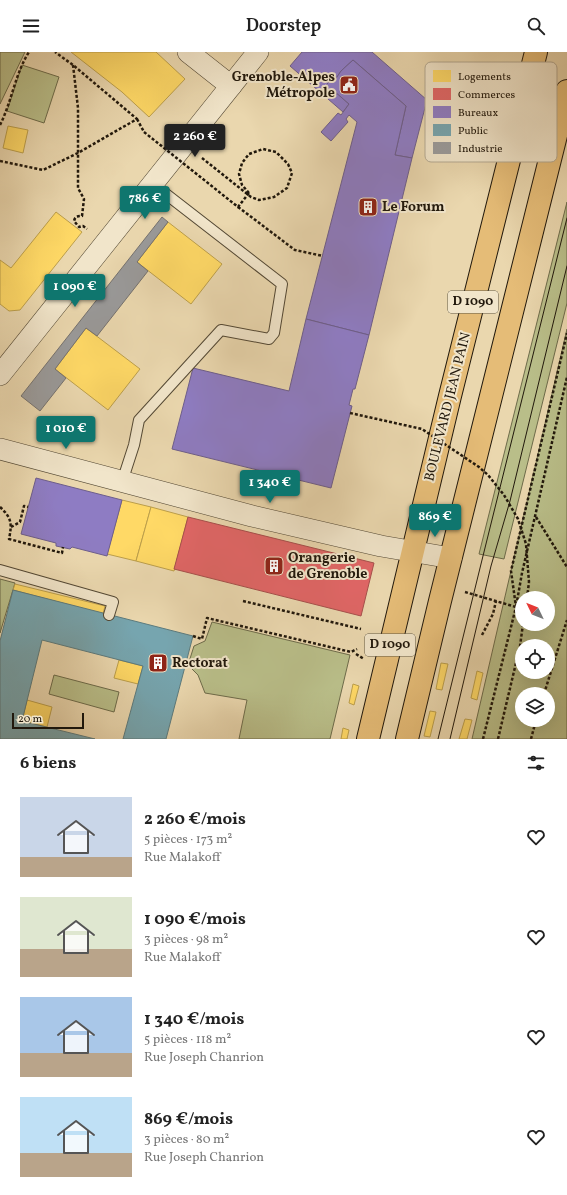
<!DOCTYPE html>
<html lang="fr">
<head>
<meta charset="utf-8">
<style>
	:root { --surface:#fff; --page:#f6f6f6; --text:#222; --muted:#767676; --accent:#0f766e }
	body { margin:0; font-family:Vollkorn,serif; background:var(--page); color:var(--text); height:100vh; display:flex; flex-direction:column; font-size:15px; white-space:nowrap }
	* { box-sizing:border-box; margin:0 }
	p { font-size:13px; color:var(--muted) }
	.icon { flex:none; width:22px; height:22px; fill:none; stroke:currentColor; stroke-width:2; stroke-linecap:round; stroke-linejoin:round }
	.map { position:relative; height:687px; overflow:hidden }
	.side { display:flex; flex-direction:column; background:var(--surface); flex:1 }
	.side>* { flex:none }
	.needle { width:26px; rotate:313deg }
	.fabs { position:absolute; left:515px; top:539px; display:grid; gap:8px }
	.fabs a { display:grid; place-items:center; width:40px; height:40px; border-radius:50%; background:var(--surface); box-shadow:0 4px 16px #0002; font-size:20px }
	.scale { position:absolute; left:12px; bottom:10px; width:72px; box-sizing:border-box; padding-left:4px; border:2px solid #21180c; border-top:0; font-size:11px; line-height:14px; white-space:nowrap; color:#21180c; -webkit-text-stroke:3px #f1e5ca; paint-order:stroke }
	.price { position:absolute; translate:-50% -34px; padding:0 9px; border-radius:4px; background:var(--accent); color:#fff; font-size:13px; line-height:26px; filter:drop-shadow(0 1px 2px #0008) }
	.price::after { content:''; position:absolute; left:50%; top:24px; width:12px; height:9px; margin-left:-6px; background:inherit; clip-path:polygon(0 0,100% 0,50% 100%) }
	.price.current { background:#222; color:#fff }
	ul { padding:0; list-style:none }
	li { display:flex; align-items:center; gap:12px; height:100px; padding:0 20px }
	li span { display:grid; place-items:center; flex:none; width:112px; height:80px; border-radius:0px; color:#555 }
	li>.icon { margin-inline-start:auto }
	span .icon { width:48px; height:48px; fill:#fffc; stroke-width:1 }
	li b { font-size:17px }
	h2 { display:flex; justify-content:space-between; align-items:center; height:48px; padding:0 20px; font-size:17px }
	header { display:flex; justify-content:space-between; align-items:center; height:52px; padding:0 20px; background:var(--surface); font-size:18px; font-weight:600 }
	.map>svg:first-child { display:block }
	.green { fill:#b9be89; stroke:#6d6b4a; fill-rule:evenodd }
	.homes { fill:#ffd966; stroke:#bc9f4b }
	.shops { fill:#e06666; stroke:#a74f4b }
	.offices { fill:#8e7cc3; stroke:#6d5e8c }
	.public { fill:#76a5af; stroke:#5c7b7e }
	.industry { fill:#999; stroke:#75726f }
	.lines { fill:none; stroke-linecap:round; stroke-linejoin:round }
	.service-casing { stroke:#534834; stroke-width:12 }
	.minor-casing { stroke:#534834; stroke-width:22 }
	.primary-casing { stroke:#21180c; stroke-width:24 }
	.path { stroke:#21180c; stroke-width:2.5; stroke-dasharray:3 2; stroke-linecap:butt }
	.service { stroke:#f1e5ca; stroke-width:10 }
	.minor { stroke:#f1e5ca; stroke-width:21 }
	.primary { stroke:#e5bc77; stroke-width:22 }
	.tram { stroke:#21180c; stroke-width:1 }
	.path-bridge { stroke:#21180c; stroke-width:2.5; stroke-dasharray:3 2; stroke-linecap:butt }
	.labels { text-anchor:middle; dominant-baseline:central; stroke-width:4; stroke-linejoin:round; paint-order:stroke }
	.shield { fill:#f1e5ca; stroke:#5f5645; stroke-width:1 }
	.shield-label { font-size:13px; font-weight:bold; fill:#21180c }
	.poi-label { font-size:14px; font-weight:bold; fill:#21180c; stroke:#f1e5ca; text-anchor:start }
	.street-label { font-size:14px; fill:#21180c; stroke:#f1e5ca }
	.key { fill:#f1e5ca; stroke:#b3a891; stroke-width:1 }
	.key-label { font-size:11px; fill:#21180c }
</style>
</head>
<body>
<header><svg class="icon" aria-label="menu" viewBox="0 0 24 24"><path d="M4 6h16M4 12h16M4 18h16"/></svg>Doorstep<svg class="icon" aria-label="search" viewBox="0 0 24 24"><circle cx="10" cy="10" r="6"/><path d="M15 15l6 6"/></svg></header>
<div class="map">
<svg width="567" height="687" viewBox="0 0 567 687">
	<rect width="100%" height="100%" fill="#ead7ae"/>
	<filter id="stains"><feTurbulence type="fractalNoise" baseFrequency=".005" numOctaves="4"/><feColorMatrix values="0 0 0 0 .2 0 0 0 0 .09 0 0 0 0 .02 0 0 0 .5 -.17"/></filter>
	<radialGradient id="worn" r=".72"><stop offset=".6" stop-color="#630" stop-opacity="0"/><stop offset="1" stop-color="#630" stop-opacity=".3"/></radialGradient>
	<g class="green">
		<path d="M0,0H25L0,52Z"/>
		<path d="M22,13L59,25L44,71L7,59Z"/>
		<path d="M567,150V251L504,507L479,502Z"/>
		<path d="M567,277V687H472ZM522,546H548V572H522ZM522,594H548V620H522ZM522,642H548V668H522Z"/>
		<path d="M0,527L15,531L0,581Z"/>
		<path d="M212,570L350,603L330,687H239L247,648L205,641L198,623L188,613L194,594L205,589Z"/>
		<path d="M54,623L119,640L114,660L49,642Z"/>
	</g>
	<g class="homes">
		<path d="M71,0H156L185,27L149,65L122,40Z"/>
		<path d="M8,74L28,78L23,101L3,96Z"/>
		<path d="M56,160L82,180L20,258L9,259L0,252V208L11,216Z"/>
		<path d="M168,170L222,212L191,252L137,210Z"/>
		<path d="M86,276L140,317L108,358L55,317Z"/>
		<path d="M122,448L151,455L136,509L107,502Z"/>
		<path d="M151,455L188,465L174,519L136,509Z"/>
		<path d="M15,532L105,554L103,562L13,538Z"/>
		<path d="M119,608L143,614L138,632L114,626Z"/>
		<path d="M441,611L448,612L442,638L436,637Z"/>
		<path d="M477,619L483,621L477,648L471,646Z"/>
		<path d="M353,632L359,634L354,653L349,651Z"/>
		<path d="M27,648L52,655L47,675L22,669Z"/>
		<path d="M430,659L436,660L430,685L424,684Z"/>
		<path d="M465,667L472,668L467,687H459Z"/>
		<path d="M343,676L349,678L347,687H341Z"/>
	</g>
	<path class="shops" d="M188,465L374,511L361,564L174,517Z"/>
	<g class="offices">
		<path d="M302,0H372L427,48L412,106L395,103L406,54L353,8L341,19L335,28L333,26L324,35L330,41L333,38L349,52L343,60L290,14Z"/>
		<path d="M353,8L406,54L395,103L412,106L369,283L306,267L357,70L349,63L346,67L348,70L331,89L322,81L321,80L338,61L341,63L349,52L333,38L330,41L324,35L333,26L335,28L341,19Z"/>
		<path d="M306,267L369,283L355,337H353L349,353L352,354L331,436L172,397L193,316L289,339Z"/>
		<path d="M36,426L122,448L107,504L72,495L70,497L56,494V491L21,482Z"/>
	</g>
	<path class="public" d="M13,538L193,584L166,687H123L143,614L42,588L22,669L95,687H0V589Z"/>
	<path class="industry" d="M162,165L168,170L137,210L148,219L97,284L86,276L55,317L66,326L40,359L21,344Z"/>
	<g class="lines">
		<defs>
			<g id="service">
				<path d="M77,227L97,241"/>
				<path d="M122,430L134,393L139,368L221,278L269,287L274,281L282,232L153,132"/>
				<path d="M0,518L113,550L109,563"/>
			</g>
			<g id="minor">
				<path d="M188,0L231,34"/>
				<path d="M0,323L258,0"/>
				<path d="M0,397L252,464L381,494L451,506"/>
			</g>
			<g id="primary">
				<path d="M368,687L450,344L536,0"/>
				<path d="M407,687L440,549L567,39"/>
			</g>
		</defs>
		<use href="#service" class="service-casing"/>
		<use href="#minor" class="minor-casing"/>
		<use href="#primary" class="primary-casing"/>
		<g class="path">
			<path d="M73,13L78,56V136L84,147L82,164C77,164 75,165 74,169L79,175L83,174L87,177"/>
			<path d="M137,67L144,80"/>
			<path d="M0,73C12,49 15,22 29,0"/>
			<path d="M202,106L251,145L259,148L274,145L287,136L292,121L288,112L276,100L263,97L249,102L242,111L239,122L242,133L249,141"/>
			<path d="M0,109L43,118L78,101L137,67L73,13L55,0"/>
			<path d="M238,155L295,198L323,204"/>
			<path d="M0,455C12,466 12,472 9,487L62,501L63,495"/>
			<path d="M536,465L567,515"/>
			<path d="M11,475L20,470L24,454L28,455"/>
			<path d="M465,540L516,555L522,521L567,325"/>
			<path d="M527,546L529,530"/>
			<path d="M243,549L361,577"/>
			<path d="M482,583L493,562L496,549"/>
			<path d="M193,584L202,587L207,566L351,600L357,597"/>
			<path d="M356,602L364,607"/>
			<path d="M544,642L567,568"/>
			<path d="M483,687L516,555L511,519L567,281"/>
			<path d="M498,687L520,594L523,572"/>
			<path d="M531,687L536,668"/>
		</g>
		<use href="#service" class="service"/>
		<use href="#minor" class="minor"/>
		<use href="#primary" class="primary"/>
		<g class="tram">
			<path d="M438,687L481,512L567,166"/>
			<path d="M450,687L491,514L510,449L567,214"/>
		</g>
		<g class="path-bridge">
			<path d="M144,80L238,155L249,141"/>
			<path d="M350,361L422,377L479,415L488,423L504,443L518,467L526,492L529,530"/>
		</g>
	</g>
	<defs>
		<symbol id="civic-square" viewBox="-11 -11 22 22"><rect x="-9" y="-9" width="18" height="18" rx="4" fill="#8f2418" stroke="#f1e5ca"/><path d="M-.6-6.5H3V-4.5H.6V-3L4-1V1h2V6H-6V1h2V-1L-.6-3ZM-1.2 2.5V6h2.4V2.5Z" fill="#fff"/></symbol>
		<symbol id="building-square" viewBox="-11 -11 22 22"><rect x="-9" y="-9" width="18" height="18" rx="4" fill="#8f2418" stroke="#f1e5ca"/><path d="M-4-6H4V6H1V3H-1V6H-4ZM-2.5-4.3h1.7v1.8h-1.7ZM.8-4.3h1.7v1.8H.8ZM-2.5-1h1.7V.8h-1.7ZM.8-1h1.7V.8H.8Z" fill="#fff"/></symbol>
	</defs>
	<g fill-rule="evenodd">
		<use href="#civic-square" x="338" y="22" width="22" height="22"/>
		<use href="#building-square" x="357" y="144" width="22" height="22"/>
		<use href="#building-square" x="263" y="503" width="22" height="22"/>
		<use href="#building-square" x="147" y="600" width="22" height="22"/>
	</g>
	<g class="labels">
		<g class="shield">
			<rect x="448" y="239" width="50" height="22" rx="3"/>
			<rect x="365" y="582" width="50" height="22" rx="3"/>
		</g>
		<g class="shield-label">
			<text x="473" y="250">D 1090</text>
			<text x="390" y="593">D 1090</text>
		</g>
		<g class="poi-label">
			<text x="335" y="25" text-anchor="end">Grenoble-Alpes<tspan x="335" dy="16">Métropole</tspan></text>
			<text x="382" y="155">Le Forum</text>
			<text x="288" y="506">Orangerie<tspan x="288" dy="16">de Grenoble</tspan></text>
			<text x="172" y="611">Rectorat</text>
		</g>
		<g class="street-label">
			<text transform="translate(448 355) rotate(-76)">BOULEVARD JEAN PAIN</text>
		</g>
	</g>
	<rect x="425" y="10" width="132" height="100" rx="6" class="key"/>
	<rect x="433" y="18" width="18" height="12" fill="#ffd966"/>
	<rect x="433" y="36" width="18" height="12" fill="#e06666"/>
	<rect x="433" y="54" width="18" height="12" fill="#8e7cc3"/>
	<rect x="433" y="72" width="18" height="12" fill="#76a5af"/>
	<rect x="433" y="90" width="18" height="12" fill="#999"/>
	<g class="key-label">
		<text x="458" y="28">Logements</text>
		<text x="458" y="46">Commerces</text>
		<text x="458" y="64">Bureaux</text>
		<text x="458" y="82">Public</text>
		<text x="458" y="100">Industrie</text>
	</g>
	<rect width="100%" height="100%" filter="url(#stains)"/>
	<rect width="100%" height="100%" fill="url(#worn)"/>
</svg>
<div class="fabs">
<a><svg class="needle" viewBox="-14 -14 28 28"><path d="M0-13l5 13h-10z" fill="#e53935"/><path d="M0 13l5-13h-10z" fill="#767676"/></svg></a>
<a><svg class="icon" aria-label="locate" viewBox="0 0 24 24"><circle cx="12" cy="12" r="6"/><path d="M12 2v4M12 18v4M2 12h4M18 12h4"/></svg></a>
<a><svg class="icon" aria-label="layers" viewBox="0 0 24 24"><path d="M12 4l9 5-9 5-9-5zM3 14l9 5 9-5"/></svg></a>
</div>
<div class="scale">20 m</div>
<b class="price current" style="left:195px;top:106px">2 260 €</b>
<b class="price" style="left:145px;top:168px">786 €</b>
<b class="price" style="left:75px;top:256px">1 090 €</b>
<b class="price" style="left:66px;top:398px">1 010 €</b>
<b class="price" style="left:270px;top:452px">1 340 €</b>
<b class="price" style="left:435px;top:486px">869 €</b>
</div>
<section class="side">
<h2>6 biens<svg class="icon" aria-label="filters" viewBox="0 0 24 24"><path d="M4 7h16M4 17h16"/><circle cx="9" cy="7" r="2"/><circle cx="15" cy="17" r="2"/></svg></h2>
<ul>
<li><span style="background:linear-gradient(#c9d6e8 75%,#b9a48a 0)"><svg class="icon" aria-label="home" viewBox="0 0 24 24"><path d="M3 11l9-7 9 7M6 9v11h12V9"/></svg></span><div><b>2 260 €/mois</b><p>5 pièces · 173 m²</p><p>Rue Malakoff</p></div><svg class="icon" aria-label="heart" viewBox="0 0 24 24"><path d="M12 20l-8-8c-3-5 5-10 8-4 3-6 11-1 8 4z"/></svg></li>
<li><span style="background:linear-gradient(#dfe7d0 65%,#b9a48a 0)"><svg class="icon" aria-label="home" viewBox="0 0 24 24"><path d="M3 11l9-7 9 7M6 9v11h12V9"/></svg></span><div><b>1 090 €/mois</b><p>3 pièces · 98 m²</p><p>Rue Malakoff</p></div><svg class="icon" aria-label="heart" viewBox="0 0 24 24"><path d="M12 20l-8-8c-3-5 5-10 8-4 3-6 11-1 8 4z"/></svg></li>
<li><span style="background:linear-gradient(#a9c7e8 70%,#b9a48a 0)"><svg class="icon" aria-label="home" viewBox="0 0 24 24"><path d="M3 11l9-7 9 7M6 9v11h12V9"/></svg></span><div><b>1 340 €/mois</b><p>5 pièces · 118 m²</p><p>Rue Joseph Chanrion</p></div><svg class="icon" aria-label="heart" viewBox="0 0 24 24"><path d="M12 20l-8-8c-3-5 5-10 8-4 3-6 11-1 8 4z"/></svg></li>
<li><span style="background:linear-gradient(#bfe0f5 70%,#b9a48a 0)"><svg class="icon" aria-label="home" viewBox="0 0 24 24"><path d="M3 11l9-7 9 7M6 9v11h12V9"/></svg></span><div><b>869 €/mois</b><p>3 pièces · 80 m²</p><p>Rue Joseph Chanrion</p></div><svg class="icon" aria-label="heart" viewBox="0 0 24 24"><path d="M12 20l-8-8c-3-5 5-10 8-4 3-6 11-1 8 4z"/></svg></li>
</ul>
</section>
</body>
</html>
